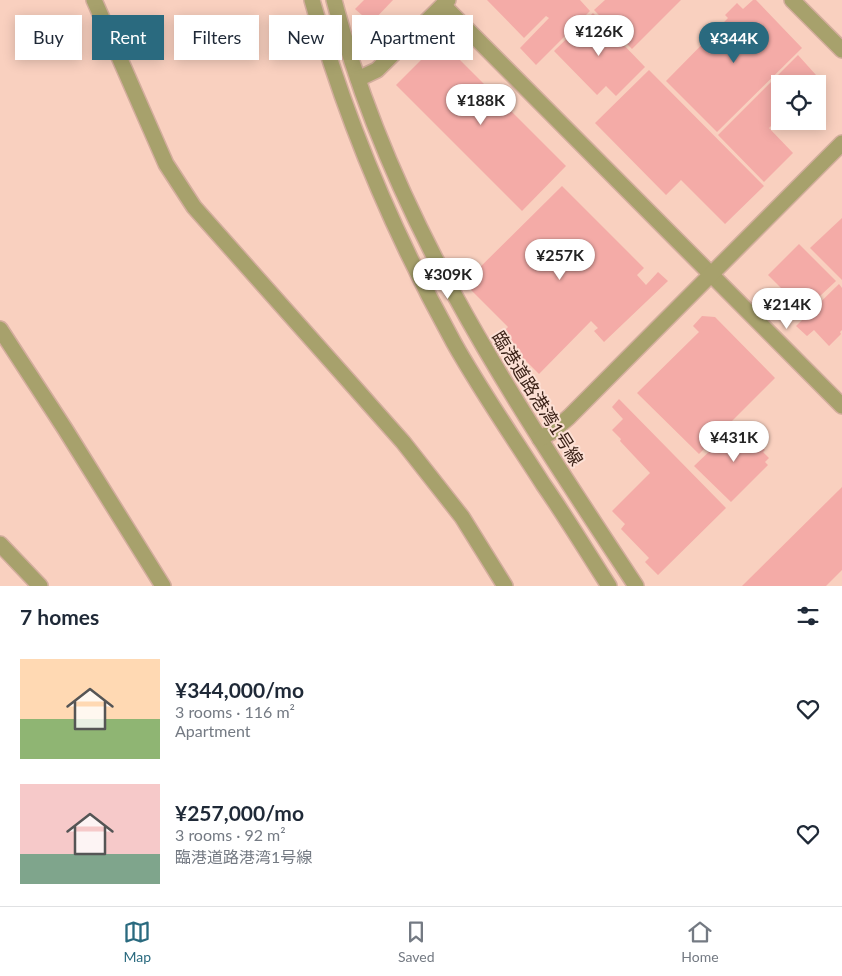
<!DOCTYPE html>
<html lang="en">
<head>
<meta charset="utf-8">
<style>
	:root { --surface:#fff; --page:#f2f2f3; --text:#1f2937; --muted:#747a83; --line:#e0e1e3; --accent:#2a6a7f }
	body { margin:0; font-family:Lato,"Noto Sans JP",sans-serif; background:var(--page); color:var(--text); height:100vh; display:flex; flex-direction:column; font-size:19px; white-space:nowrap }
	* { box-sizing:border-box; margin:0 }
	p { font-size:16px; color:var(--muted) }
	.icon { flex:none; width:28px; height:28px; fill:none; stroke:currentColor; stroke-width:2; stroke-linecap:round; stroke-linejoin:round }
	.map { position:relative; height:586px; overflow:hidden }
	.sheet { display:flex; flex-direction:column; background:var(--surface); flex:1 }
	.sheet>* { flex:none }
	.hud { position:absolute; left:15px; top:15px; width:500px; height:45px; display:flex; gap:10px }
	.buttons { position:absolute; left:771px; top:75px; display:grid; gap:10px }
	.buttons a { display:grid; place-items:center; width:55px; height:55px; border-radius:0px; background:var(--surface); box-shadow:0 2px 12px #0003; font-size:25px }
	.price { position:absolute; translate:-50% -42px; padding:0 11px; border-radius:18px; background:#fff; color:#222; font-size:16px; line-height:32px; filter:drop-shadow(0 1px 2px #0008) }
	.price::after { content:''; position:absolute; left:50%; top:30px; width:15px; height:11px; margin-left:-8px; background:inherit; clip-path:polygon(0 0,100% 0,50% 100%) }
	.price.selected { background:var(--accent); color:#fff }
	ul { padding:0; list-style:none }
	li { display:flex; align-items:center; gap:15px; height:125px; padding:0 20px }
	li span { display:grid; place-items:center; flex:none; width:140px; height:100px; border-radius:0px; color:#555 }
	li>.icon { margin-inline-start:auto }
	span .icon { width:60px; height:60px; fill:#fffc; stroke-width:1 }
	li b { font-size:21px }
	h2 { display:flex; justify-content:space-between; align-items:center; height:60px; padding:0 20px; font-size:21px }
	.pill { padding:0 18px; border-radius:0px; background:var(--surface); box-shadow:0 2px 12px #0003; font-size:18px; line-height:45px }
	.pill.selected { background:var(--accent); color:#fff }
	.menu { display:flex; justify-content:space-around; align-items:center; height:70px; border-top:1px solid var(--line); background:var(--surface); font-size:14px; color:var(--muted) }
	.menu a { display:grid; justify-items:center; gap:2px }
	.menu .selected { color:var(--accent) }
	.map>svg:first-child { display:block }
	.building { fill:#f4aba7 }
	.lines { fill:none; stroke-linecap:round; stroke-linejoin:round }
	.minor-casing { stroke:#d3ad9d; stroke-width:18 }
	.minor { stroke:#a7a16c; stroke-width:15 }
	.labels { text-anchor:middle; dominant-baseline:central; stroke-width:4; stroke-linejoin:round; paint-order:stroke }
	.street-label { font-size:18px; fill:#3b2217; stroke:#fce0d5 }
</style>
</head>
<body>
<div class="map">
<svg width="842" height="586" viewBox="0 0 842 586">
	<rect width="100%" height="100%" fill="#f9d0bf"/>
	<g class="building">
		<path d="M364,0H393L371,23L355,9Z"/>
		<path d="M487,0H580L590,11L536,65L520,48L549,18L546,16L524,38Z"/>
		<path d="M605,0H681L632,49L594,10Z"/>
		<path d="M753,0H756L802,48L717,132L666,81L728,18L725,15L737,3L743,9Z"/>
		<path d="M593,13L645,67L616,96L606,86L597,95L554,51Z"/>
		<path d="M449,49L566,166L522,211L396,85L430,51Z"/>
		<path d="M798,55L816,75L807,84H780V117L769,128L793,153L764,182L718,135Z"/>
		<path d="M649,70L764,186L725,224L681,180L666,195L595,123Z"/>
		<path d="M562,186L644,268L637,275L646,285L658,272L668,281L604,342L594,331L598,328L591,321L539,374L500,335L508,327L464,283Z"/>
		<path d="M842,218V280L810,248Z"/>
		<path d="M799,244L836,281L804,311L768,275Z"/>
		<path d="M839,284L842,288V330L840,332L841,334L829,346L814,330L807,336L796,326Z"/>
		<path d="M702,316L715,317L775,378L699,454L637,393L699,332L693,326Z"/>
		<path d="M619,399L726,508L658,575L645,562L649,558L621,529L625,524L612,511L650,473L620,441L621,439L612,430L623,419L612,407Z"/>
		<path d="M738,424L765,450L763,452L769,458L765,462L768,465L731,502L694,466Z"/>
		<path d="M842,487V570L826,586H742Z"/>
	</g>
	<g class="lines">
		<defs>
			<g id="minor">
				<path d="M94,0L166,164L194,207L403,442L462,517L505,586"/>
				<path d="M312,0C345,119 394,234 454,343C481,391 513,437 543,484C566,517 587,552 609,586"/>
				<path d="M334,0C390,218 514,401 636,586"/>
				<path d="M792,0L842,50"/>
				<path d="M443,5L842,406"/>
				<path d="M358,79L377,70L448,0"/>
				<path d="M0,329L65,429L163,586"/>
				<path d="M540,439L553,431L569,417L842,143"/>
				<path d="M0,544L40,586"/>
			</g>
		</defs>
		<use href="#minor" class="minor-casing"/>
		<use href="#minor" class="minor"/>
	</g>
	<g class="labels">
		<g class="street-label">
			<text transform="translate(538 398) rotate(58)">臨港道路港湾1号線</text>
		</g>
	</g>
</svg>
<div class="buttons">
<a><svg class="icon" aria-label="locate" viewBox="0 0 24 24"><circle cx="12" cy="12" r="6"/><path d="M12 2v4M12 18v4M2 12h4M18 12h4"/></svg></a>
</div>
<b class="price" style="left:599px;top:57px">¥126K</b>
<b class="price selected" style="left:734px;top:64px">¥344K</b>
<b class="price" style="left:481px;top:126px">¥188K</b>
<b class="price" style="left:560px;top:281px">¥257K</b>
<b class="price" style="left:448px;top:300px">¥309K</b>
<b class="price" style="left:787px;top:330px">¥214K</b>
<b class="price" style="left:734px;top:463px">¥431K</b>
<div class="hud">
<a class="pill">Buy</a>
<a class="pill selected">Rent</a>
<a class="pill">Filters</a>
<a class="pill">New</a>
<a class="pill">Apartment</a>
</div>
</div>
<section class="sheet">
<h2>7 homes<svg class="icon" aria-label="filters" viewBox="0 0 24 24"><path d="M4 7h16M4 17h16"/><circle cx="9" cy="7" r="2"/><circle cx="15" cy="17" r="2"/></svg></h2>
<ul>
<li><span style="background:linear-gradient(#ffd9b3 60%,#8fb573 0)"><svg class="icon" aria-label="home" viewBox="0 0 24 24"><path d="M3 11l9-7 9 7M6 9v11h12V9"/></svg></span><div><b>¥344,000/mo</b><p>3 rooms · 116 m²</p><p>Apartment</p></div><svg class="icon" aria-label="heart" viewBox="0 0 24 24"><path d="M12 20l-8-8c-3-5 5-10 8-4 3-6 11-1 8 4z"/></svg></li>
<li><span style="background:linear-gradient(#f6c9c9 70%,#7fa58c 0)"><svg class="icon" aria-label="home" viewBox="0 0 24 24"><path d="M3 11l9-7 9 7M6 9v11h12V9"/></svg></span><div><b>¥257,000/mo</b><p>3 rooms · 92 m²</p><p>臨港道路港湾1号線</p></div><svg class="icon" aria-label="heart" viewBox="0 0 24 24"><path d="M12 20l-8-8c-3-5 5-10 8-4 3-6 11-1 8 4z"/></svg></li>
</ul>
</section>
<nav class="menu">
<a class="selected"><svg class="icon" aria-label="map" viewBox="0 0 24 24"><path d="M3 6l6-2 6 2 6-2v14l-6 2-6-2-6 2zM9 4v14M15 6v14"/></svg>Map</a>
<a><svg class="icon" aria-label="saved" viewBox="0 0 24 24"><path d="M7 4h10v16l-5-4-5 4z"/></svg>Saved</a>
<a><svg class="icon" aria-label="home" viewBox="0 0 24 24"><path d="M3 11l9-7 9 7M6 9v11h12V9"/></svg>Home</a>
</nav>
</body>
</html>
